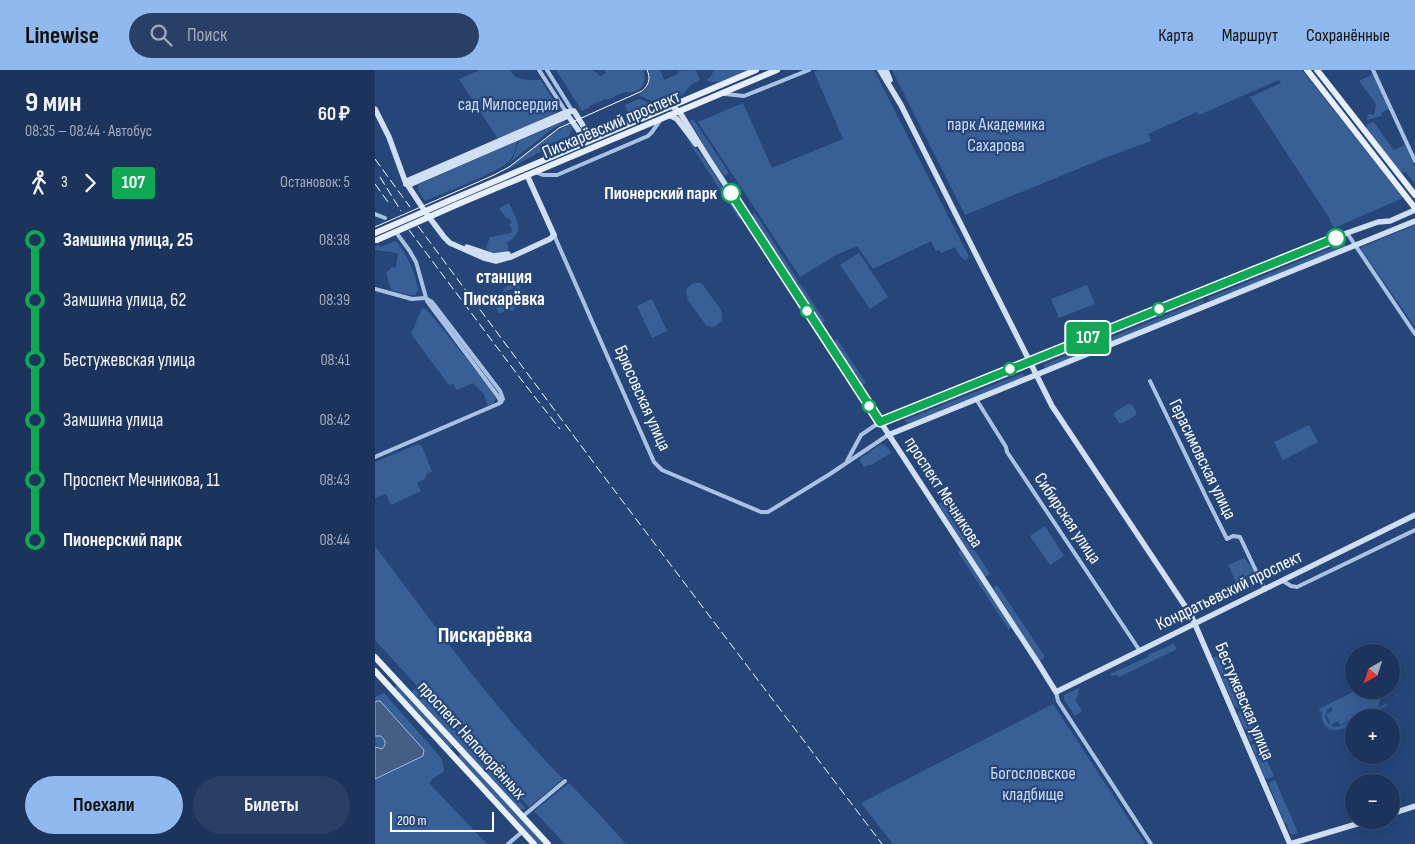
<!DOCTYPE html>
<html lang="ru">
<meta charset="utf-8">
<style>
:root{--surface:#1c345c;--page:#293f65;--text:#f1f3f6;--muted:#a0aabb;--line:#3a4f72;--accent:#90b9f0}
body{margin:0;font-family:"Sofia Sans Condensed",sans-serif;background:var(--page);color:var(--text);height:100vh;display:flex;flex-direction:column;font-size:19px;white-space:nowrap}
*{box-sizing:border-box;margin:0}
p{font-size:16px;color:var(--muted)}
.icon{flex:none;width:28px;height:28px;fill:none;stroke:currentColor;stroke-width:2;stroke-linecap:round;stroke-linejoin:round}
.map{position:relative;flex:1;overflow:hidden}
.side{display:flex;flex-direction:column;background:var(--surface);width:375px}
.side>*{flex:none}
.badge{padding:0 10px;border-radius:4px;font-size:18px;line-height:32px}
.needle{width:32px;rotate:219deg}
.tools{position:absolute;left:970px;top:574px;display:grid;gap:10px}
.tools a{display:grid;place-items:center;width:55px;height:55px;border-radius:50%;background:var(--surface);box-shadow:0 5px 20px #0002,0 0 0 1px var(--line);font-size:25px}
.scale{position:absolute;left:15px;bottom:12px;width:104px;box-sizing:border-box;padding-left:5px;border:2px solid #fff;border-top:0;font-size:14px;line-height:18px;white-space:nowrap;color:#fff;-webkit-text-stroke:4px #26467a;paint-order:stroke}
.map>.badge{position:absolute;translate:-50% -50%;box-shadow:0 0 0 2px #fff}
.legs{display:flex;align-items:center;gap:8px;height:55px;padding:0 25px;font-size:16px}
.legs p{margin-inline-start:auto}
.overview{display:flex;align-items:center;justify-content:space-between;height:85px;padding:0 25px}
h1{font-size:28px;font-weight:700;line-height:38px}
.cta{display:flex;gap:10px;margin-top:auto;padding:10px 25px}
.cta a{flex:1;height:58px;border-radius:30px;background:var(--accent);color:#111;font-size:20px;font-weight:700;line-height:58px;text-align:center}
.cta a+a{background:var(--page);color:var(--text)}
ul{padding:0 25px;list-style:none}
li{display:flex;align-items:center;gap:18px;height:60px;font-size:19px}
li i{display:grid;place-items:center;width:8px;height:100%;margin:0 6px;background:currentColor}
li i::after{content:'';width:12px;height:12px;margin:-6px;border:4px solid;border-radius:50%;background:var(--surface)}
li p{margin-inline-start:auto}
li:first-child i{background:linear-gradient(#0000 50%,currentColor 0)}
li:last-child i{background:linear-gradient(currentColor 50%,#0000 0)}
header{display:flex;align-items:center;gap:30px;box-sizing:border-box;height:70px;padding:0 25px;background:var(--accent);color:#111}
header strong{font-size:24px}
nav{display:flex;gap:28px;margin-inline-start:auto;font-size:18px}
.search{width:350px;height:45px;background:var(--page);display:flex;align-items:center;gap:12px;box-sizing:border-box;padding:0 18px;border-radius:28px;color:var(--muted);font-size:19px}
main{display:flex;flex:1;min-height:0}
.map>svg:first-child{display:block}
.green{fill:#395f97}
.water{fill:#455e83;stroke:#9dbbe4}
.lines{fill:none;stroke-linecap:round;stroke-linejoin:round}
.street{stroke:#a9c1e4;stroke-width:4}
.secondary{stroke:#d1dff4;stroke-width:5.5}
.primary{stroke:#e8effc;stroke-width:6}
.tram{stroke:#fff;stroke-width:1}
.rail{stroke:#fff;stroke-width:1;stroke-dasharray:9 4;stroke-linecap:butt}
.primary-bridge{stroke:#e8effc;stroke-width:6}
.line-1-casing{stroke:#fff;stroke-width:11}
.line-1{stroke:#10a855;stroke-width:8}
.stop-1-dot{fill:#fff;stroke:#10a855;stroke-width:2.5}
.labels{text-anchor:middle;stroke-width:4.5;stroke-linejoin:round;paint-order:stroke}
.park-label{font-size:18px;fill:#cbdbf3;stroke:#26467a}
.street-label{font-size:18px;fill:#fff;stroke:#26467a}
.stop-label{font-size:18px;font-weight:bold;fill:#fff;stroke:#26467a;text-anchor:end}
.neighbourhood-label{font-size:19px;font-weight:bold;fill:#fff;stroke:#26467a}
.district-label{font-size:22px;font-weight:bold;fill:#fff;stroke:#26467a}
</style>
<header>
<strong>Linewise</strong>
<div class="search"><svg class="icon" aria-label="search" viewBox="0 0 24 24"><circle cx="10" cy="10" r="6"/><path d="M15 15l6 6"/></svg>Поиск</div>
<nav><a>Карта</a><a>Маршрут</a><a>Сохранённые</a></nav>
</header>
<main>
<section class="side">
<div class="overview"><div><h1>9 мин</h1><p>08:35 – 08:44 · Автобус</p></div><b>60 ₽</b></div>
<div class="legs"><svg class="icon" aria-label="walk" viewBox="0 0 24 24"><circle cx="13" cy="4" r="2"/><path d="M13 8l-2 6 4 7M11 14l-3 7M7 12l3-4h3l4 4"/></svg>3<svg class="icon" aria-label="forward" viewBox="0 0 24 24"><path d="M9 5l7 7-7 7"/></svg><b class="badge" style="background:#10a855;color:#fff">107</b><p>Остановок: 5</p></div>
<ul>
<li><i style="color:#10a855"></i><b>Замшина улица, 25</b><p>08:38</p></li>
<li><i style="color:#10a855"></i><span>Замшина улица, 62</span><p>08:39</p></li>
<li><i style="color:#10a855"></i><span>Бестужевская улица</span><p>08:41</p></li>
<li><i style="color:#10a855"></i><span>Замшина улица</span><p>08:42</p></li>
<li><i style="color:#10a855"></i><span>Проспект Мечникова, 11</span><p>08:43</p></li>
<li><i style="color:#10a855"></i><b>Пионерский парк</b><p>08:44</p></li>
</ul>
<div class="cta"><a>Поехали</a><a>Билеты</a></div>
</section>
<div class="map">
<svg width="1040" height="774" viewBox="0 0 1040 774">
<rect width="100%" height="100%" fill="#26467a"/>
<g class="green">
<path d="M105,0H135C142,12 153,10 166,10L184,39V41L123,69L84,9Z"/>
<path d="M181,0H217L222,3L225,6L231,3L229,0H268C272,9 269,20 258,22C256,23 253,22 250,22C244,24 237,28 232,30L231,29L214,36L215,37L207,41Z"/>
<path d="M273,0H285L289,10L303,4L304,1L321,0L325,10L317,14L307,25L289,32L287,27L277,31L263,25C273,20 277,11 273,0Z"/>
<path d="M339,0H374C363,5 342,17 332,10L336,6Z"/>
<polygon points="444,0 499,0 594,187 590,190 585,186 580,177 566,183 565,180 561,181 556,171 498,199 482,176 461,185 425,207 323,52 368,33 397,98 468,69 439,2"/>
<polygon points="517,0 927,0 1028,128 959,158 955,151 955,149 875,27 906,13 904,10 824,45 822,42 773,64 776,71 732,87 590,145"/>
<polygon points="998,4 1014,39 1006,43 1007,46 992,50 993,44 999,45 1001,34 984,11"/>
<polygon points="264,29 278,35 278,37 255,47 250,35"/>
<path d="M318,49L354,103L350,106C335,90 326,69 315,51Z"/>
<polygon points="190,51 191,52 177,59 134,93 138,88 144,71"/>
<polygon points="999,52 1009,67 1019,80 1030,75 1040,97 1040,114 1030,101 1028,103 1022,98 991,58 992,54"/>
<polygon points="194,54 197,58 194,66 176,73 178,77 161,84 128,102 172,67"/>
<polygon points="313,68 330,90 367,147 364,149 312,69"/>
<path d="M142,71C141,77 139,85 135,90C126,102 67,123 50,131L43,120V115L49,112Z"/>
<path d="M134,133C141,150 152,162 131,173L134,178C129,184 122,184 115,182L111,178L115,167L136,163L137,159L134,155L137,153L134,148L132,149L124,138Z"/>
<polygon points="380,143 424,212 420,215 375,146"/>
<polygon points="1040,155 1040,257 986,179 987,177"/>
<polygon points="966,169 968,172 832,226 831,224 852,215 852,214"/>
<path d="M21,171C32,185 40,201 43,220L40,225H35L16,220L11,202L14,201L16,197L21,198L23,183L0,180V177L3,175L5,177Z"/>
<polygon points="969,173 971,176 857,223 856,222 834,231 833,228"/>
<polygon points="484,183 513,227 495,239 465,195"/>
<polygon points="138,212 144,216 145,219 148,221 146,227 140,229 141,234 138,241 133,240 131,237 129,238 129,242 124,243 121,238 125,237 127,234 126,232 128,231 128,229 130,228 133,232 145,223 143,219 141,217 129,222 128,221 132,216 136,216"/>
<polygon points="319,213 325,213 328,215 346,240 347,245 347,251 339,257 336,257 331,255 313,230 311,222 312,218"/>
<polygon points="425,213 450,251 445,255 421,216"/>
<polygon points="712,215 720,234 684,248 676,229"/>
<polygon points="826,226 828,228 668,293 666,289"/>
<polygon points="277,229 292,261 277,268 262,236"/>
<polygon points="828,230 829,233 796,246 796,248 670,298 668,295"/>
<polygon points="47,238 52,240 117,320 121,328 119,333 113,336 109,324 98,313 82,320 78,314 74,315 36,264"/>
<polygon points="462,269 491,313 486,316 457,272"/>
<polygon points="645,297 647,301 529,349 528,345"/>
<polygon points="648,303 649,307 532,354 530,350"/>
<polygon points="753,334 757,335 761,341 761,345 748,353 744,353 739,346 740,342"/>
<polygon points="934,355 943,372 908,390 899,372"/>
<polygon points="43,374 47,376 57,402 52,403 50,409 42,413 46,421 16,435 11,424 0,428 0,392"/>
<polygon points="506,374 511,376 516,383 496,395 493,395 489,397 484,389"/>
<polygon points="568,431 615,504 610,507 563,434"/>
<polygon points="670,456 689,486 675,495 655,466"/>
<path d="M0,476C60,556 118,637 188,709L154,737L101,680L100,678L98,679L151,739H144L36,622L41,618L95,677L96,675L0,570Z"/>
<polygon points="585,480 636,557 634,560 583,482"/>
<polygon points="869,488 877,498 885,513 840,535 835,526 861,512 853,495"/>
<polygon points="622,515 670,587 665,591 618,518"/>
<polygon points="798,573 802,579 744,607 742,605 737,606 735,604 773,587 773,585 796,575"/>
<polygon points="846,584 868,636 863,638 860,637 838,588"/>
<polygon points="22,615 77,675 77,678 75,678 19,618"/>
<polygon points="704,618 702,628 700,629 707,641 700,646 689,629 689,625"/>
<path d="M982,620H999L1005,629L1003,638L1012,633L1013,635L989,647H981L982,646L965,655L963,651L956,655L951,644L958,641L956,637L952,640L950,646C955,664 967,655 979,649V653C974,655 969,659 963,660C951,662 945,651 947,641L945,642L944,639Z"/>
<polygon points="9,623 67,689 69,701 59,708 58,708 54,713 112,774 0,774 0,627"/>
<polygon points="678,634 770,774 518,774 486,733"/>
<polygon points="870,639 883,669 875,672 863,645 864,641"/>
<polygon points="884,672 899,706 894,709 890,708 876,675"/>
<polygon points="84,685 87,685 169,774 163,774 83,687"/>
<polygon points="900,710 923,763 917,765 916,763 915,764 912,753 910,754 894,715 895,712"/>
<polygon points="194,713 224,744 251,774 190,774 159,741"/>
</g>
<polygon class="water" points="2,631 5,631 49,680 48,686 0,709 0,677 7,679 10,675 10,671 6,666 0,666 0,632"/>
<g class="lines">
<g class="street">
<polyline points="164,0 191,42"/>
<polyline points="172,0 198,42"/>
<polyline points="998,0 1040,91"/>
<polyline points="350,24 369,26 434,0"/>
<polyline points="160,102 168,105 182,105 273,66 277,62 286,49"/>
<polyline points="0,144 10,148"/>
<polyline points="972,163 1040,264"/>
<polyline points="23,165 34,180 41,192 52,231 122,325 126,332"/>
<polyline points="179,165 279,392 287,400 386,442 393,442 455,404 513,365"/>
<polyline points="0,219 37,229 50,228"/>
<polyline points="52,229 57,232 125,321 128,329 126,332"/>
<polyline points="775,311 832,429 852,469 858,466 865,467 890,520"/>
<polyline points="601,329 631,377 632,382 765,581"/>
<polyline points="0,387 123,334 126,332"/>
<polyline points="472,391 486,365 505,352"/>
<polyline points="908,511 916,516 922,517 1040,460"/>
<polyline points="681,622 683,631 776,774"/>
<polyline points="147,747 190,711"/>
<polyline points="133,774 147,762"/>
</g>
<g class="secondary">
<polyline points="505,0 526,35 677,336 816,545 915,774 995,750"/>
<polyline points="511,0 515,10"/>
<polyline points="296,36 304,41 333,88 663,593 681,622 1040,445"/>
<polyline points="0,39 14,67 30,111 51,143 69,167 75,173 109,188 121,191 136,187 175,169 179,165"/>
<polyline points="192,44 206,64 205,69 199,77"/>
<polyline points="294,45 302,49 321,74"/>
<polyline points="152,105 179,165"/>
<polyline points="31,114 34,110 191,42 199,41 213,64 218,67 223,66"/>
<polyline points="31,114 36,114 193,46"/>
<polyline points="92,177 119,186 133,184"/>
<polyline points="505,352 972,163 1003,152 1015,151 1040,140"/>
<polyline points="513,365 1040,151"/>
<polyline points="1016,744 1040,736"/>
</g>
<g class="primary">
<polyline points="932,0 1040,138"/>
<polyline points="942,0 1040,125"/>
<polyline points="78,129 381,0"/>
<polyline points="81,135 402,0"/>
<polyline points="0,587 173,774"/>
<polyline points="0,601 159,774"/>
</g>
<path class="tram" d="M0,157L119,105L134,97L184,58L267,21C274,15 276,8 272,0"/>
<g class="rail">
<polyline points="0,89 35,137"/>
<polyline points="5,107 26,141"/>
<polyline points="0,114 13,132"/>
<polyline points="43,156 230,408 507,774"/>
<polyline points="34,160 148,312 185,359"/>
</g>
<g class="primary-bridge">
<polyline points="0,163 78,129"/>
<polyline points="2,170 81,135"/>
</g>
</g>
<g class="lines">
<g class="line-1-casing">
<polyline id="line-1" points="356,123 505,352 961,168"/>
</g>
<use href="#line-1" class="line-1"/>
</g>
<g class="stop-1-dot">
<circle cx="356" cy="123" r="9"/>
<circle cx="961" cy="168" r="9"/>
<circle cx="784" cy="239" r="6"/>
<circle cx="432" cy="241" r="6"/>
<circle cx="635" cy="299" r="6"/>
<circle cx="494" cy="336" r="6"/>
</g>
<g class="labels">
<g class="park-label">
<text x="133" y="40">сад Милосердия</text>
<text x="621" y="60">парк Академика<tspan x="621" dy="21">Сахарова</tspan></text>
<text x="658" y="709">Богословское<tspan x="658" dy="21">кладбище</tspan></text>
</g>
<g class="street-label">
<text transform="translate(236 54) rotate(-23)" y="6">Пискарёвский проспект</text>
<text transform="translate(268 328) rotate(66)" y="6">Брюсовская улица</text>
<text transform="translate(828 389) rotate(64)" y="6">Герасимовская улица</text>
<text transform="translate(569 422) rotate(57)" y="6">проспект Мечникова</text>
<text transform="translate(693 448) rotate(56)" y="6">Сибирская улица</text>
<text transform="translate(854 520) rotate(-26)" y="6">Кондратьевский проспект</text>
<text transform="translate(870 631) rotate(67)" y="6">Бестужевская улица</text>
<text transform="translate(97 670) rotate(48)" y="6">проспект Непокорённых</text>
</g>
<g class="stop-label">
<text x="342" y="129">Пионерский парк</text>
</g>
<g class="neighbourhood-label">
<text x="129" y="213">станция<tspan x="129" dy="22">Пискарёвка</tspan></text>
</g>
<g class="district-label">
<text x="110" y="572">Пискарёвка</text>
</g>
</g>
</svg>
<div class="tools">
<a><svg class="needle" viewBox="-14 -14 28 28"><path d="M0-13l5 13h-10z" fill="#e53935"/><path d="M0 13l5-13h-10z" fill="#a0aabb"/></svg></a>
<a>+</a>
<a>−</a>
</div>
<div class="scale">200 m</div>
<b class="badge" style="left:713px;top:268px;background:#10a855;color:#fff">107</b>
</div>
</main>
